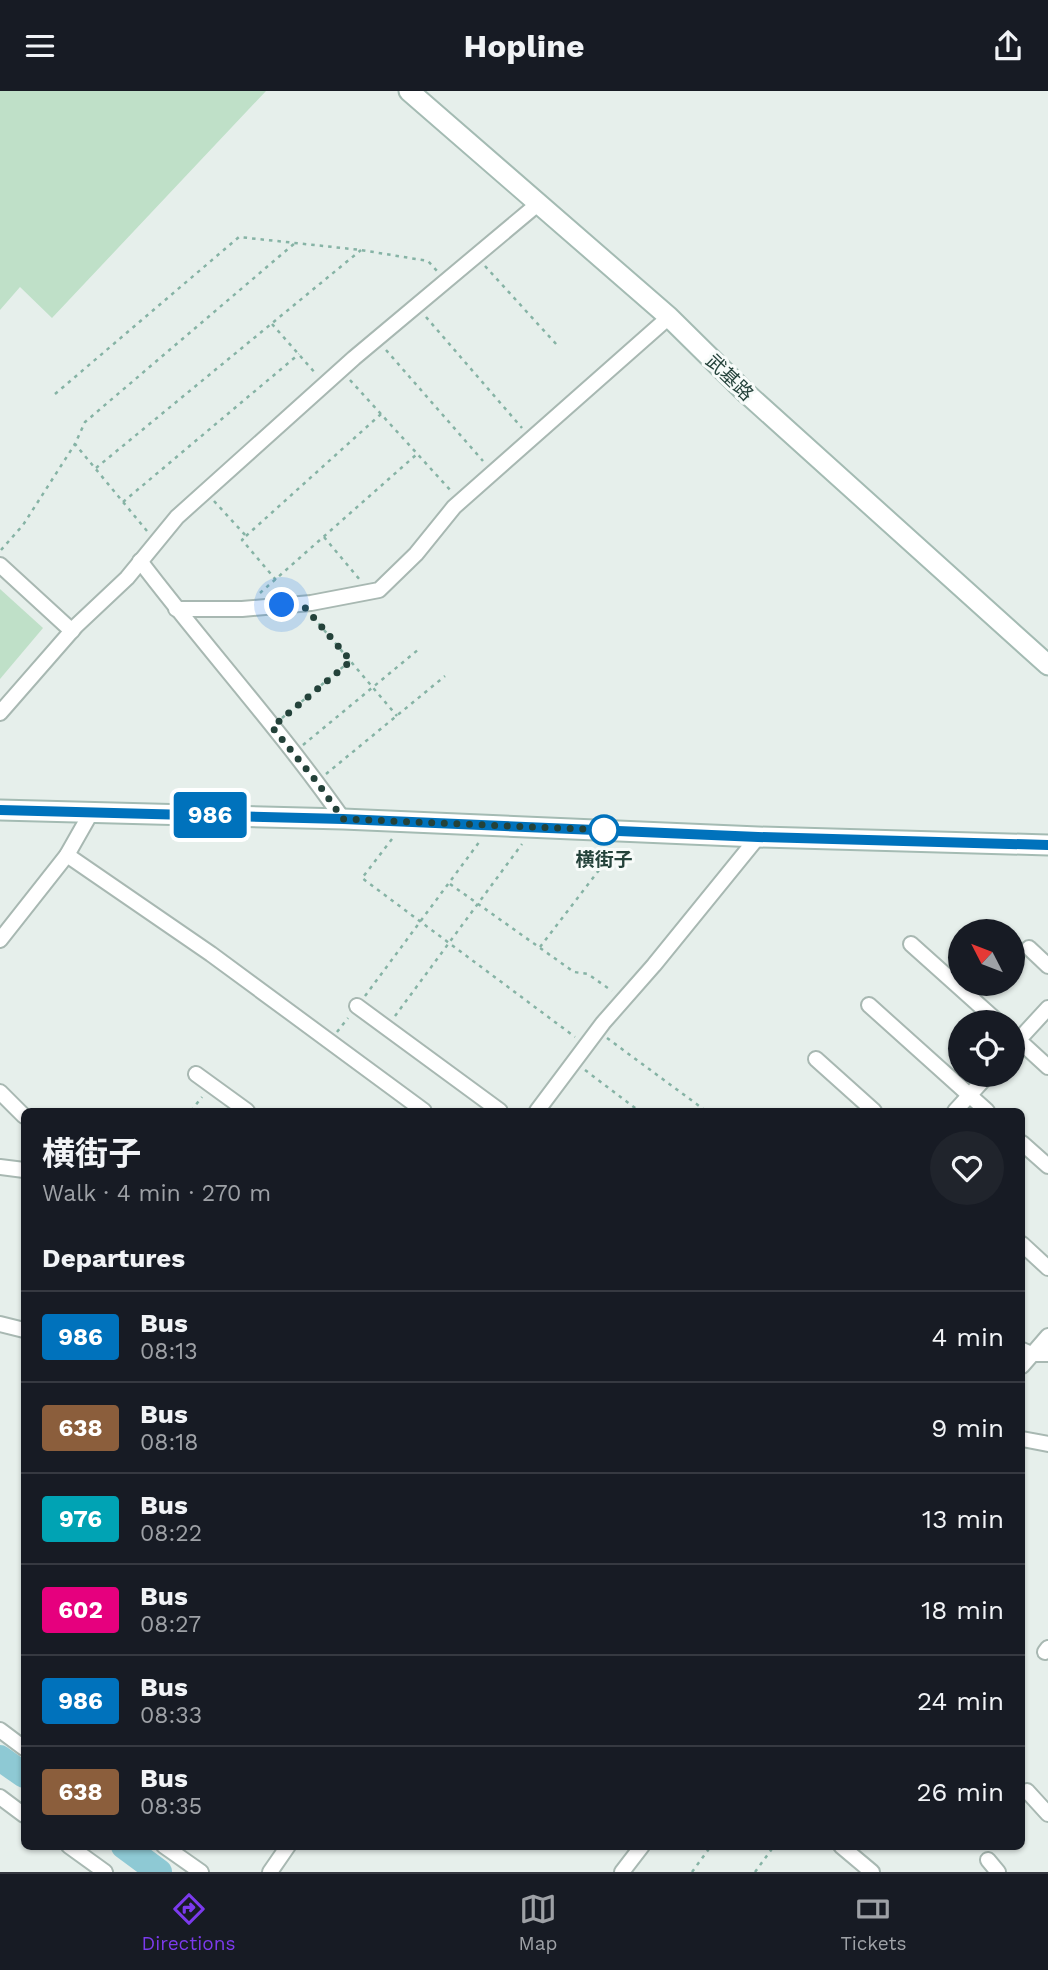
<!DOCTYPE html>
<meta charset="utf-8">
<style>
:root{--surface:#171b24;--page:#20242c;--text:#f1f3f6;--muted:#9ea1a6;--line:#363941;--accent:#7c3aed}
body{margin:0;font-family:"Work Sans","Noto Sans SC",sans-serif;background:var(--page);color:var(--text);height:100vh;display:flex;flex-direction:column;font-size:26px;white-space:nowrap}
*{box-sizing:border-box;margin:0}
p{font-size:23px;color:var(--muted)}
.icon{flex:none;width:38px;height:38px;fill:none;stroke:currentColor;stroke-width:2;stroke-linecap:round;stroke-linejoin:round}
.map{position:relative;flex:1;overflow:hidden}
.sheet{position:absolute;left:21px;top:1017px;width:1004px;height:742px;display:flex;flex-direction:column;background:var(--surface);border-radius:10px;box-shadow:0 2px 5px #0004}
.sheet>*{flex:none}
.badge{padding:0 14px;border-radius:5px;font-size:24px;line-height:46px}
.needle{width:46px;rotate:312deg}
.buttons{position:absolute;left:948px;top:828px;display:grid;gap:14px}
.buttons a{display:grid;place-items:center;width:77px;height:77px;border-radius:50%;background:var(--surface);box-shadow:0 2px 5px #0004;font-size:35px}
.you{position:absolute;width:35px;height:35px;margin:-18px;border:5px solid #fff;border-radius:50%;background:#1a73e8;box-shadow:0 0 0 10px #1a73e833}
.map>.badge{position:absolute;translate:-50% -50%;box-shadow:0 0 0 4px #fff}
h2{padding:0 21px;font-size:26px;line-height:63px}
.round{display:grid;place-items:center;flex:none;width:74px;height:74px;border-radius:37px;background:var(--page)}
.headline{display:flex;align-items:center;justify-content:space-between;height:119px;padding:0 21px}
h1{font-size:33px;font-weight:700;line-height:52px}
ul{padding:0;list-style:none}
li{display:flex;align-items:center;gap:21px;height:91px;padding:0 21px;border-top:2px solid var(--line)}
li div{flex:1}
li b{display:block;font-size:26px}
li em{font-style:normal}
li .badge{min-width:77px;font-weight:700;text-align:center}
header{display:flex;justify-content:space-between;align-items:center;height:91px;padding:0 21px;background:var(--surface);font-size:32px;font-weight:700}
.menu{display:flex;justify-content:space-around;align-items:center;height:98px;border-top:2px solid var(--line);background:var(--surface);font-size:19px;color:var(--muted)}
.menu a{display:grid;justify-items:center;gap:4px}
.menu .current{color:var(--accent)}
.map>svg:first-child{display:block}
.green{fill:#bfe0c8}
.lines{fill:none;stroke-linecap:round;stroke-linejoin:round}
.river{stroke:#8ec9d4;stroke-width:26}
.street-casing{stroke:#a8b8b2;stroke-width:18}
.secondary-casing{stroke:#a4bbb3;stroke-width:23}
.path{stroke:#86b3a5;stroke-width:2.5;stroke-dasharray:3.5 5;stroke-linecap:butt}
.street{stroke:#fff;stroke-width:14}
.secondary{stroke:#fff;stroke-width:19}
.line-casing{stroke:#fff;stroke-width:16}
.line{stroke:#0072bc;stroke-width:10}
.walk{stroke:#24423a;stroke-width:7;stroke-dasharray:0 12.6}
.stop-dot{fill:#fff;stroke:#0072bc;stroke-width:3.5}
.labels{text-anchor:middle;stroke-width:6;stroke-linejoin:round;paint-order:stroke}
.street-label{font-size:19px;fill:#24423a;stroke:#f7fbf9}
.stop-label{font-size:19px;font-weight:bold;fill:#24423a;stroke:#f7fbf9}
</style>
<header><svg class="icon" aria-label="menu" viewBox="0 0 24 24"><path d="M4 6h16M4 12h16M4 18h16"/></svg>Hopline<svg class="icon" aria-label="share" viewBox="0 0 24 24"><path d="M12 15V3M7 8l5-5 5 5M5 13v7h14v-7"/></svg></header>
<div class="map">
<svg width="1048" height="1781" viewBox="0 0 1048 1781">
<rect width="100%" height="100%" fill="#e6efeb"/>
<g class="green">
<polygon points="0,0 266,0 52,227 20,196 0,219"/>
<polygon points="0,498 43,537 0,588"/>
</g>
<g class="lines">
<g class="river">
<polyline points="0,1667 24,1684"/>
<polyline points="124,1755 159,1781"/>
</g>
<g class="street-casing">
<g id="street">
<path d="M140,470C206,557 280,638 343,728"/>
<polyline points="0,474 72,540"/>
<polyline points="176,518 242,518 311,512 379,499 416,463 454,416 669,226"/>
<polyline points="0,622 76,535 127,487 177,426 354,267 539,112"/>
<polyline points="67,764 211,863 424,1020"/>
<polyline points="0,849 67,764 92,720"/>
<polyline points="911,853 998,931"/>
<polyline points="1029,857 1048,875"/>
<polyline points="869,914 987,1020"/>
<polyline points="357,915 500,1020"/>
<polyline points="1013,944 1048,976"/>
<polyline points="1013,955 1048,917"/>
<polyline points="816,968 874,1020"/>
<polyline points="196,983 247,1020"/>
<polyline points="0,1001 24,1025"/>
<polyline points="537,1020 603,932 654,874 758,746"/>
<polyline points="955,1020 988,984"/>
<polyline points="1022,1052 1048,1075"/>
<polyline points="0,1076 24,1079"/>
<polyline points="1022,1153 1048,1177"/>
<polyline points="0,1233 24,1239"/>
<polyline points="1022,1259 1031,1263 1048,1263"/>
<polyline points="1022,1275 1048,1245"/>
<polyline points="1022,1348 1048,1353"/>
<polyline points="1045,1561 1048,1557"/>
<polyline points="0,1639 24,1657"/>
<polyline points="1027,1700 1048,1723"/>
<polyline points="0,1706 24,1724"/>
<polyline points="69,1755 105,1781"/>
<polyline points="164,1755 201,1781"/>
<polyline points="841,1755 872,1781"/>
<polyline points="988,1769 998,1781"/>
<polyline points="270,1781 288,1755"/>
<polyline points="622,1781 642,1755"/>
</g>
</g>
<g class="secondary-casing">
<g id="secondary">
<polyline points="409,0 669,226 745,301 1048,574"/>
<polyline points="0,719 343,728 758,746 1048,754"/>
</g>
</g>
<g class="path">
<polyline points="485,175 557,254"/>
<polyline points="426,226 522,337"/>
<polyline points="272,233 316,283"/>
<polyline points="386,259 483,370"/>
<polyline points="350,289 452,401"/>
<polyline points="55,303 239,146 361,159 428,170 437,180"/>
<polyline points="96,377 361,159"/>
<polyline points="214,410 246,445 242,449 276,489"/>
<polyline points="123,411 299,263"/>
<polyline points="147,440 75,353 85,331 295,152"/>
<polyline points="246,445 381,323"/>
<polyline points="324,446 360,489"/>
<polyline points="1,459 23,434 75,353"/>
<polyline points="260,502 417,363"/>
<polyline points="313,526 397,625"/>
<polyline points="282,627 350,570"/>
<polyline points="303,654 419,558"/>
<polyline points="326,683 445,585"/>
<polyline points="392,748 362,787 575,946"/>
<polyline points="450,793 574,881 588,883 612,900"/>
<polyline points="540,856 616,757"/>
<polyline points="365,905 480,750"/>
<polyline points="395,925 522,753"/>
<polyline points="337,941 348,927"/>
<polyline points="607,947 706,1020"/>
<polyline points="585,979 639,1020"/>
<polyline points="191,1020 202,1006"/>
<polyline points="692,1781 711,1755"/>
<polyline points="755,1781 774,1755"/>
</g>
<use href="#street" class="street"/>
<use href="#secondary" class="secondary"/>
</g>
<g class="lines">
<g class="line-casing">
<polyline id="line" points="0,719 343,728 758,746 1048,754"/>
</g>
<use href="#line" class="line"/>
<polyline class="walk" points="282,514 302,513 351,570 272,636 317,691 343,728 604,739"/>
</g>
<circle class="stop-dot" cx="604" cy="739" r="14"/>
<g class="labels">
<g class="street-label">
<text transform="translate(730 286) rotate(44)" y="7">武基路</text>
</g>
<g class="stop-label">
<text x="604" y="775">横街子</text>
</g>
</g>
</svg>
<div class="buttons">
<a><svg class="needle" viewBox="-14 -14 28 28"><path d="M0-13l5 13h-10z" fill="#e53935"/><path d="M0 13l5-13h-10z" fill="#9ea1a6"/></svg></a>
<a><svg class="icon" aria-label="locate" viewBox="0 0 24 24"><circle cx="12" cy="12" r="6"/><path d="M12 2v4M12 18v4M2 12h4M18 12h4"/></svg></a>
</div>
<div class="you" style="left:282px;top:514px"></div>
<b class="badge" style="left:210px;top:724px;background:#0072bc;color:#fff">986</b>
<section class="sheet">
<div class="headline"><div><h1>横街子</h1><p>Walk · 4 min · 270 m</p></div><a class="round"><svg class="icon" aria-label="heart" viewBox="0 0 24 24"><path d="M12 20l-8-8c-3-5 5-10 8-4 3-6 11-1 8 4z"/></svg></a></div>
<h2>Departures</h2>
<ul>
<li><span class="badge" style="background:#0072bc;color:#fff">986</span><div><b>Bus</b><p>08:13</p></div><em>4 min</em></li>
<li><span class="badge" style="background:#8b5e3c;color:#fff">638</span><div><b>Bus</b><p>08:18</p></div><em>9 min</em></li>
<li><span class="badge" style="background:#00a3b4;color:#fff">976</span><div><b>Bus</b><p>08:22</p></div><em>13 min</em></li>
<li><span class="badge" style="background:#e6007e;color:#fff">602</span><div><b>Bus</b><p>08:27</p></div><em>18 min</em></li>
<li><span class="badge" style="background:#0072bc;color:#fff">986</span><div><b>Bus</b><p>08:33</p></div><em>24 min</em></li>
<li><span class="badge" style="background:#8b5e3c;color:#fff">638</span><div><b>Bus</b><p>08:35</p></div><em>26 min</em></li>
</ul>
</section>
</div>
<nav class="menu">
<a class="current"><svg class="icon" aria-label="directions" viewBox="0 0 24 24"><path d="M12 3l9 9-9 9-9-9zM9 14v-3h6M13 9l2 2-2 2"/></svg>Directions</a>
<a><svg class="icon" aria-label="map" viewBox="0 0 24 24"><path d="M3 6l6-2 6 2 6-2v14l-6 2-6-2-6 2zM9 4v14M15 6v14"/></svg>Map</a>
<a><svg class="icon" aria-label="tickets" viewBox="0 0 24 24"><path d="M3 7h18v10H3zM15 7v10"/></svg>Tickets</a>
</nav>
